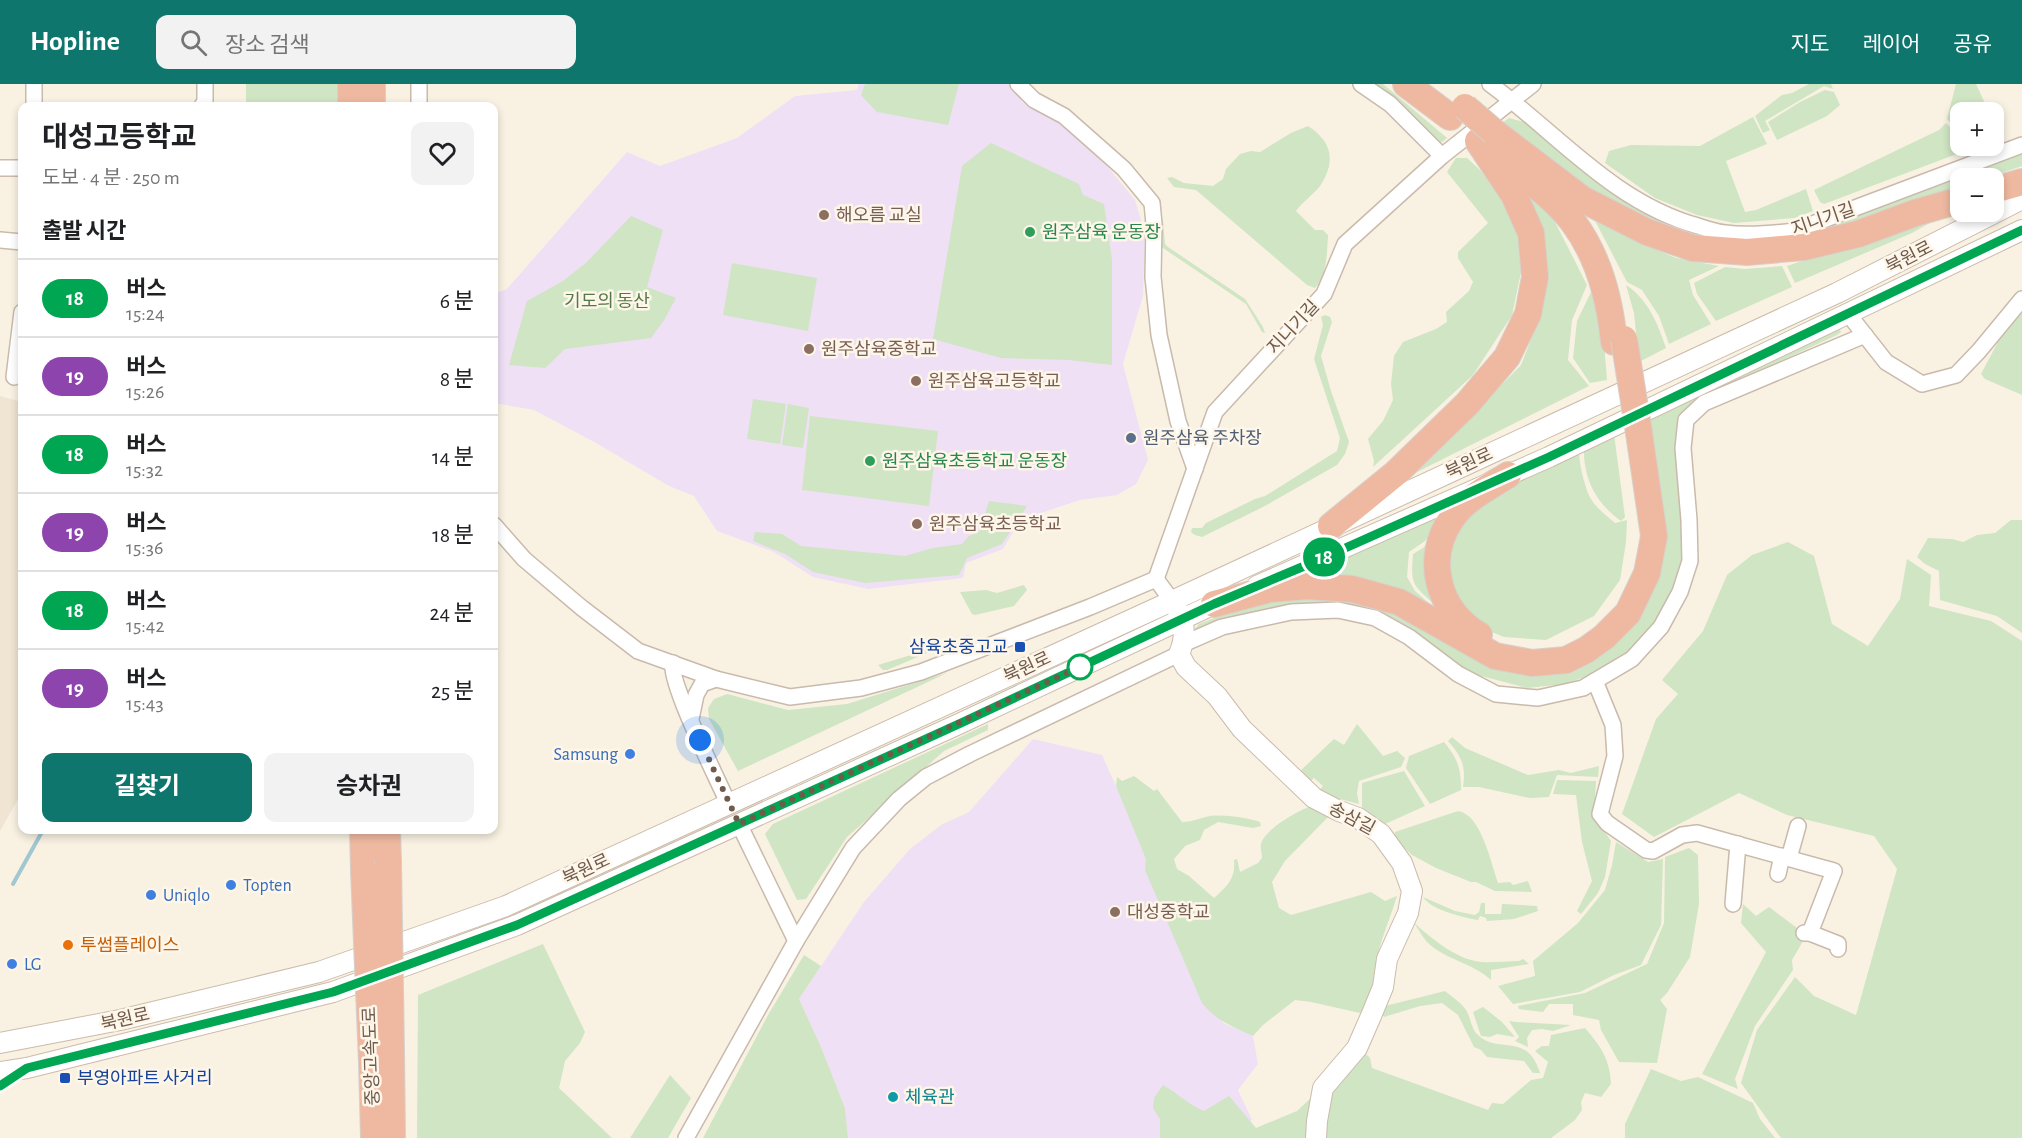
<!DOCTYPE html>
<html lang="ko">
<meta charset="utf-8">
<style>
:root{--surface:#fff;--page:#f2f2f2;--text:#202124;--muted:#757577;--line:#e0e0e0;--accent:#0f766e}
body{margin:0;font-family:"Alegreya Sans","Noto Sans KR",sans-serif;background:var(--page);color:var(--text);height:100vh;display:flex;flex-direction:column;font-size:22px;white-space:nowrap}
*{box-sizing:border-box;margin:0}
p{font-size:20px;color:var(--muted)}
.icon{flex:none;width:33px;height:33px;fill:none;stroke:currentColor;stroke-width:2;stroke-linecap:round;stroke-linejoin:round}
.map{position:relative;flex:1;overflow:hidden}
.drawer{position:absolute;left:18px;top:18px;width:480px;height:732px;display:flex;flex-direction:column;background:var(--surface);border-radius:12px;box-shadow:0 3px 9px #0003}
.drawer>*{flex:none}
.badge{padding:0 12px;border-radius:20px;font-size:21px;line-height:39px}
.tools{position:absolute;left:1950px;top:18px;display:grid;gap:12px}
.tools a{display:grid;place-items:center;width:54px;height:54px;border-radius:12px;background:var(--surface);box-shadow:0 3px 9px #0003;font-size:30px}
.you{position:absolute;width:30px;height:30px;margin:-15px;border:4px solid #fff;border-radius:50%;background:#1a73e8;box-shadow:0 0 0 9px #1a73e833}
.map>.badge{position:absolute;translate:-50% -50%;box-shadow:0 0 0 3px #fff}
h2{padding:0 24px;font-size:22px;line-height:54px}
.round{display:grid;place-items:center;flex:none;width:63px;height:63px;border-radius:12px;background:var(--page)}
.head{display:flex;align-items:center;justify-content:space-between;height:102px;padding:0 24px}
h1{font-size:28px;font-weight:700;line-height:45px}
.primary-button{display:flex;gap:12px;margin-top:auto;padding:12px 24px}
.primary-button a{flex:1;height:69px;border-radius:12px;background:var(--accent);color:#fff;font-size:24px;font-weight:700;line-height:69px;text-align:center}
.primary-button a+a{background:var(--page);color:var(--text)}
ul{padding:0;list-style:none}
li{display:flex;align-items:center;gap:18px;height:78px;padding:0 24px;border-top:2px solid var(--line)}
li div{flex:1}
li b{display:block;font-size:22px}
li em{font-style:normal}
li .badge{min-width:66px;font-weight:700;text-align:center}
header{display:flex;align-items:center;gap:36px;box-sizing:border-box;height:84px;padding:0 30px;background:var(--accent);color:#fff}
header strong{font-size:28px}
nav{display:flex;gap:33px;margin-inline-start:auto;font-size:21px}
.search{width:420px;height:54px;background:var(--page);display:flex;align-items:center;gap:15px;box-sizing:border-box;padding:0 21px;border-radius:12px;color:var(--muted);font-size:22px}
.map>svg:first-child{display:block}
.residential{fill:#f0e4d2}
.education{fill:#efe0f5}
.green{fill:#cfe5c3}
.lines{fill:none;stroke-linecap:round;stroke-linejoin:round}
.stream{stroke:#a1c7d1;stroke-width:4}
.street-casing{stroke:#c9baab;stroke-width:18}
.secondary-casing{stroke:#cba;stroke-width:22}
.highway-casing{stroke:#d7d1cd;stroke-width:28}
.street{stroke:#fff;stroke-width:15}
.secondary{stroke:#fff;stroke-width:20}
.highway{stroke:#eeb9a0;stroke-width:26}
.highway-bridge-casing{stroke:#d7d1cd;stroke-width:28;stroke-linecap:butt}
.highway-bridge{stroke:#eeb9a0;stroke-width:26}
.line-casing{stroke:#fff;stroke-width:14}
.line{stroke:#00a651;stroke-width:9}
.walk{stroke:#6f5a4c;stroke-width:6;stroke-dasharray:0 10.8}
.education-dot{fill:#8d6e63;stroke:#fdf6e9;stroke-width:2}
.leisure-dot{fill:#2e9e5b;stroke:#fdf6e9;stroke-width:2}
.service-dot{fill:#5c6f8a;stroke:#fdf6e9;stroke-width:2}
.transit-dot{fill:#1a4fb4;stroke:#fdf6e9;stroke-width:2}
.stop-dot{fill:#fff;stroke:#00a651;stroke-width:3}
.shop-dot{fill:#3f7fe0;stroke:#fdf6e9;stroke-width:2}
.food-dot{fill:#e8710a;stroke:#fdf6e9;stroke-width:2}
.culture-dot{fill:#0f9aa8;stroke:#fdf6e9;stroke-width:2}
.labels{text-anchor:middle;stroke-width:5;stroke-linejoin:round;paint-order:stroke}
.education-label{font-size:18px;fill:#785e54;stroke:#fdf6e9;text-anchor:start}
.street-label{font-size:18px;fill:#6f5a4c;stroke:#fdf6e9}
.leisure-label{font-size:18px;fill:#27864d;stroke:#fdf6e9;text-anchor:start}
.park-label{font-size:18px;fill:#547948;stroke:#fdf6e9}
.service-label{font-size:18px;fill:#4e5e75;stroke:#fdf6e9;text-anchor:start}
.transit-label{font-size:18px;fill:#164399;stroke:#fdf6e9;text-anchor:end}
.shop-label{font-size:18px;fill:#366cbe;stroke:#fdf6e9;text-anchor:start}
.food-label{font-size:18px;fill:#c56008;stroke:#fdf6e9;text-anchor:start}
.culture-label{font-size:18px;fill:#0d838f;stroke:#fdf6e9;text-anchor:start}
</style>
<header>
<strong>Hopline</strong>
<div class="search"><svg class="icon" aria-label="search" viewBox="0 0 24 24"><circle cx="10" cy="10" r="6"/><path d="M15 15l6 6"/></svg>장소 검색</div>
<nav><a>지도</a><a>레이어</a><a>공유</a></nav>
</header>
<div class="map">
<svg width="2022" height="1054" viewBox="0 0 2022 1054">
<rect width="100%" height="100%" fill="#f9f2e3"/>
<polygon class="residential" points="0,312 22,318 22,708 0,747"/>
<g class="education">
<polygon points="859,0 1010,0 1016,6 1022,18 1079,48 1135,116 1145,149 1143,212 1123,280 1148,376 1136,400 1117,411 1080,416 1020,436 1003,465 966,479 963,494 868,505 813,493 774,468 717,447 694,412 669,402 596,359 534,326 494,319 494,210 507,205 627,68 660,82 737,54 795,12 857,6"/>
<polygon points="1033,655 1102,671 1223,939 1253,952 1258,980 1238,1006 1252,1036 1222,1054 848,1054 845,1024 821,963 799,915 864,818 910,765 941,741 969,728"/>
</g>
<g class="green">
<rect x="246" y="0" width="92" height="22"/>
<polygon points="865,0 959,0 948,41 877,28 861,11"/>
<polygon points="1370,0 1383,0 1447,54 1442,58 1437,58"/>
<polygon points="1809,0 1831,0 1833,5 1824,2 1765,37 1770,46 1763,49 1755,32 1782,11 1792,9"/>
<polygon points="1956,0 1976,0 1989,28 1960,28 1960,48 1947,35"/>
<polygon points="1825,6 1834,8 1840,21 1827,32 1777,56 1768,38 1800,18"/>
<polygon points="1753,33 1767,60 1726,77 1745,128 1756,126 1806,105 1813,127 1794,134 1734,139 1697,131 1655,114 1605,79 1609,67 1631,61 1700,62"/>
<polygon points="1509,34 1528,39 1628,118 1758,154 2022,67 2022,82 1987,94 1960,94 1960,104 1802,157 1704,159 1608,119 1502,39"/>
<polygon points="1946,39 1960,53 1960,62 1978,62 1824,120 1820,118 1814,106 1939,46"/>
<path d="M1308,42C1331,57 1336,75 1322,99C1316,109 1303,117 1296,127L1315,146H1323L1328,151C1327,168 1327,192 1315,204L1307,201L1196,106L1174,103L1167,94L1172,93L1184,99L1213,102L1223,95L1226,85L1240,70L1251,67L1260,68L1291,49Z"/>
<polygon points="991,59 1079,100 1083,111 1104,120 1112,176 1112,281 1069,276 1001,274 933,255 962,82"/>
<polygon points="1456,74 1467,74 1481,87 1503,115 1517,148 1521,188 1512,231 1473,291 1373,383 1374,377 1368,355 1383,337 1393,316 1391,300 1394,272 1403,258 1436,245 1447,238 1446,228 1469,207 1473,198 1458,174 1458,168 1488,139 1447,88"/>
<polygon points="1520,103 1553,134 1587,201 1572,236 1568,276 1589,302 1415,389 1521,281 1537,240 1547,171"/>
<polygon points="1592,131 1632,155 1676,174 1719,182 1689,196 1693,211 1711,240 1669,260 1659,232 1642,206 1627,198"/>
<polygon points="631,132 663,146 647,203 676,214 664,236 651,254 565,265 545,284 509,281 527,217 563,197 587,178"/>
<polygon points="1935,136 1912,149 1795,199 1787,182 1914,140"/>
<polygon points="1163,137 1165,160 1168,163 1245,215 1263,243 1265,249 1262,248 1246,220 1160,162 1159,139"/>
<polygon points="732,179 817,194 808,247 723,231"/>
<polygon points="1782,182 1792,203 1716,237 1697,210 1694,199 1725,183 1745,185"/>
<path d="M1626,201C1648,215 1658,240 1666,264L1639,278L1634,229Z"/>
<polygon points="1593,204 1601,222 1607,296 1590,299 1573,274 1577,237"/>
<polygon points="2022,219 2022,311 1985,295 1981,290 2015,226"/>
<polygon points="1325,231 1330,233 1332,238 1321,272 1331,307 1349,358 1345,370 1337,381 1263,423 1202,453 1195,451 1191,448 1192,444 1202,444 1206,439 1255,415 1265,412 1337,367 1340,354 1314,275 1323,241 1321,233"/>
<polygon points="1839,244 1841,248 1837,251 1699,315 1679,335 1685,475 1675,502 1659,536 1628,571 1598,588 1565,600 1527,604 1470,589 1421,552 1389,533 1331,520 1282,521 1194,546 1199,540 1242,523 1310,512 1381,524 1465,568 1562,584 1652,502 1646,335"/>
<polygon points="753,315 786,320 780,360 747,355"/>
<polygon points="788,320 809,324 803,364 782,361"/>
<polygon points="810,332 938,347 929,422 802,406"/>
<path d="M1614,350L1625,433L1621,437C1596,419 1583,395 1584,364Z"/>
<path d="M1579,367C1579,379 1585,405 1591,415C1597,425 1607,432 1615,439L1627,436L1626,458L1620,496L1594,532L1546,556L1504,553L1479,543L1457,520L1444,485L1448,453L1501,402Z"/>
<polygon points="989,417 1027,422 1002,460 967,474 959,491 865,499 813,488 785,470 753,457 755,448 782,450 801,462 905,472 933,464 962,460 969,452 980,447"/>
<polygon points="1446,428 1425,457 1409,468 1407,493 1415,507 1439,528 1385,501 1336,489 1299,493"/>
<polygon points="2011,436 2022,436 2022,549 1997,532 1940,516 1939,487 1925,480 1917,473 1928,454 1952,455 1963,458 1977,451 1995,449"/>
<path d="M1434,451C1420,483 1426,492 1437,523C1414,501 1410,503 1413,470L1423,464Z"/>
<polygon points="1788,458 1814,472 1832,540 1868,562 1900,515 1907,475 1931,491 1929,522 1991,537 2022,557 2022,1054 1781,1054 1741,999 1757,946 1795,893 1814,912 1856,931 1897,785 1874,752 1787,731 1739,709 1654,753 1622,730 1656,635 1678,610 1662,596 1703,547 1727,491 1752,471"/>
<polygon points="1024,501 1027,506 1014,522 975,531 972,530 960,508 986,506 997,509"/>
<polygon points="972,550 887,586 883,586 878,581 911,571 913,565 919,566"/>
<polygon points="947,589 738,687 709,635 708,624 714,615 727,610 788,626 847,620"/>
<polygon points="988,640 988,646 944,667 847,753 806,815 797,816 765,750 773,740"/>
<polygon points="1357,640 1383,672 1397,667 1405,674 1401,683 1359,697 1357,709 1359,720 1317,709 1323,702 1314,694 1307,700 1297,690 1334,655 1344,661"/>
<path d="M1452,653L1465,664L1528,691L1559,686L1571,689L1599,682L1598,693L1557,691L1549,713L1530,714L1479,703H1463C1466,682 1462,673 1448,657Z"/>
<path d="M1444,658C1458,675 1461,685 1461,706L1430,720L1406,684L1409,672Z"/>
<polygon points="1404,687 1425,722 1383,741 1362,724 1362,699"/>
<path d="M1134,692L1154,707L1157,705L1182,738C1191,738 1197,735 1206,733C1219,729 1248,734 1260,738L1261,742L1253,744L1218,738L1204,746L1200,756L1185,762L1174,775L1177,785L1189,792L1214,814C1227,803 1236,794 1234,776L1237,775L1240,788L1258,779L1262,774C1262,770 1260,764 1261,760C1264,746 1297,727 1309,723L1328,733L1285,777L1272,798L1279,824L1291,831L1371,808L1385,817L1397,812C1392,829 1385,845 1380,862C1374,884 1376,910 1360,929L1311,918L1295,916L1263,941L1253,952C1233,943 1215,936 1202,919L1145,786L1146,775L1116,702L1117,693L1122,697Z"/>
<polygon points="1557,696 1596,697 1594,732 1611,757 1605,793 1598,809 1581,830 1577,827 1592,797 1582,758 1576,711 1553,710"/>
<path d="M1458,727C1481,730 1491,779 1498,799L1510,798L1513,801L1528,797L1532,808L1495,807L1476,798H1471L1436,784L1412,771L1394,754L1395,748Z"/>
<polygon points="1616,758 1648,778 1663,775 1661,841 1641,881 1614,891 1580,908 1513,920 1498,902 1535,892 1533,877 1578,839 1605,806 1612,781"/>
<polygon points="1689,764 1698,771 1699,820 1690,873 1667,909 1660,916 1667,925 1657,979 1619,978 1601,946 1599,936 1573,931 1573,920 1549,920 1543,928 1519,925 1518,922 1585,909 1647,880 1664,839 1665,773"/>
<path d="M1423,813L1455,827L1475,831L1479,828L1481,819H1485V830H1501L1502,820H1504L1537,822L1538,827L1514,835L1487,837L1486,834L1480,832L1478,836C1462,833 1431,826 1423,813Z"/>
<polygon points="1743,820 1756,832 1769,823 1797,844 1797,852 1803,857 1792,876 1793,886 1755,942 1735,995 1738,1005 1702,990 1766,868 1741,839"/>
<path d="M1414,839C1433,855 1455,875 1481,878C1493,879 1507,877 1519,877L1523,875L1529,880L1491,886V896C1473,879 1446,876 1428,859C1423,854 1419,846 1414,839Z"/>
<polygon points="543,860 585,948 580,959 565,977 559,1004 612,1054 417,1054 418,911"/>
<polygon points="804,871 821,882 799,915 821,963 845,1024 848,1054 703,1054 768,931"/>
<path d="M1445,907C1452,913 1462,919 1466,926C1471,934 1471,945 1478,951C1499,971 1527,947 1540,989H1533L1524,977L1487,973L1481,966L1474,963L1458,931L1442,919L1420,922L1384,933L1380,928L1385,922Z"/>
<polygon points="1483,923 1502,938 1515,953 1497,950 1490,953 1481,952 1473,928"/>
<polygon points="1509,937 1516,938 1571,941 1553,947 1542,945 1532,946 1527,954 1528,963 1515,957 1519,953"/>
<path d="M1585,944C1601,963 1610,975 1611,1000L1601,1013L1585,1009L1581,1018L1582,1026L1575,1036L1551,1054H1325L1330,1007L1363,967L1370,974L1372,984L1488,1026L1492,1019L1503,1020L1531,996L1543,994L1548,978L1535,967L1542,962H1549L1551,951Z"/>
<polygon points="1651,985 1681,997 1698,993 1753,1019 1760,1035 1775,1054 1625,1054 1625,1040"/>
<polygon points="670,991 691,1014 668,1054 630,1054"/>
<path d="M1163,1001C1177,1009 1189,1021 1204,1027L1229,1012L1256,1044L1297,1027L1314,1011L1307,1054H1160V1035L1153,1024L1154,1014Z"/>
</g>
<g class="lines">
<polyline class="stream" points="13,800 43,746"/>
<g class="street-casing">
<g id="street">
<polyline points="1018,0 1034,16 1064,32 1124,85 1152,119 1154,140 1153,193 1159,251 1178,337 1195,385"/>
<polyline points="1361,0 1390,20 1442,72"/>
<path d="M1490,0C1558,50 1614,119 1698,142C1707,145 1716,148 1725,149C1748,152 1770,150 1794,147L2022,61"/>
<polyline points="34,22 34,0"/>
<polyline points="202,22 205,17 205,0"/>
<polyline points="419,22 419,0"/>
<polyline points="0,84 22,84"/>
<polyline points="0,156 22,158"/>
<polyline points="1849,231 1886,278 1922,300 1956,291 1979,267 2022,215"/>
<polyline points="14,293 22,228"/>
<polyline points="494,441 524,475 582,524 638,567 716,595 790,613 861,604 921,588 1090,523 1156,495"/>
<polyline points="1172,517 1156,495 1215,328 1324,210 1345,160 1442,72 1533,0"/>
<polyline points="1183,560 1222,543 1291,528 1338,526 1375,534 1409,553 1458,590 1496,610 1538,614 1583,604 1632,575 1661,543 1680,508 1690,477 1689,436 1683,364 1686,336 1704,319 1865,251"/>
<path d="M673,579C668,597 718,696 728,719"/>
<polyline points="1595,597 1613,641 1615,672 1600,730 1607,739 1646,766 1653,767 1682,751 1697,749 1834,787 1810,849"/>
<polyline points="691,635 696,611 702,600 716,595"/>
<polyline points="739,740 796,857"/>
<polyline points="1789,774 1798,742"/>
<polyline points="1778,790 1782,772"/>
<polyline points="1733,820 1738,760"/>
<polyline points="1804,849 1810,849 1838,860 1838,865"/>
<polyline points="686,1054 796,857 853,764 899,715 926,693 970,670 1179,570"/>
</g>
</g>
<g class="secondary-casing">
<g id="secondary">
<polyline points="1257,502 1549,373 2022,146"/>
<path d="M1178,527C1186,540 1185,556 1179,570L1186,583L1217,612L1242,645L1314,714L1339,727L1358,734L1381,750L1402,779L1412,807L1408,829L1387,875L1383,903L1371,932L1357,964L1323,1004L1317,1037L1316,1054"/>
<polyline points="0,959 120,936 319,888 506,822 1172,517 1837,209 2022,115"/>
<polyline points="0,988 27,984 333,908 517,841 961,639 1227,514"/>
</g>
</g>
<g class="highway-casing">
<g id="highway">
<polyline points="351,0 351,22"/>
<polyline points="372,0 372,22"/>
<polyline points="1406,0 1450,33"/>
<polyline points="1494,48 1582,115 1647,148 1693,164 1747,168 1804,163 1858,150 1915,129 1960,116"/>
<path d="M1497,72C1523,92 1553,112 1573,138C1599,173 1610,216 1614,258"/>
<polyline points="1994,106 2022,98"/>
<polyline points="1331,442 1396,389 1467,320 1507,273 1528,230 1535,193 1531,149 1514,111 1478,57"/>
<polyline points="1214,520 1270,505 1307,502 1352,505 1399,518 1495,572 1532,579 1566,576 1586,566 1604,553 1628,529 1647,489 1654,452 1639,349"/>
<path d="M1479,551C1437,526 1424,474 1452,434C1465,415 1489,403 1508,391"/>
<polyline points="363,746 364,787"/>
<polyline points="387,746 388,777"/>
<polyline points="391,967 392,1054"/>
<polyline points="372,979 374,1054"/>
</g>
</g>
<use href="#street" class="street"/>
<use href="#secondary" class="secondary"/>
<use href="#highway" class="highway"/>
<g class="highway-bridge-casing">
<g id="highway-bridge">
<polyline points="1465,23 1494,48"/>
<polyline points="1624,255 1639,349"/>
<polyline points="388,777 391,967"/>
<polyline points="364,787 372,979"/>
</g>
</g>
<use href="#highway-bridge" class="highway-bridge"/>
</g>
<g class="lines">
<g class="line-casing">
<polyline id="line" points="0,1002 27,984 333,908 517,841 961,639 1214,520 1314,478 1549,373 2022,146"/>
</g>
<use href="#line" class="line"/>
<polyline class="walk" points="700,656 739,740 1082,582 1080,583"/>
</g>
<g class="education-dot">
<circle cx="824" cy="131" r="6"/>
<circle cx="809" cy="265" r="6"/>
<circle cx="916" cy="297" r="6"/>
<circle cx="917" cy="440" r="6"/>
<circle cx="1115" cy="828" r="6"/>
</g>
<g class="leisure-dot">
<circle cx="1030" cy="148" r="6"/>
<circle cx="870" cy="377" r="6"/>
</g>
<circle class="service-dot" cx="1131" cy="354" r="6"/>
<g class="transit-dot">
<rect x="1014" y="557" width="12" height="12" rx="3"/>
<rect x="59" y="988" width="12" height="12" rx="3"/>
</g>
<circle class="stop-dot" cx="1080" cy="583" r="12"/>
<g class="shop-dot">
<circle cx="630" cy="670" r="6"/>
<circle cx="231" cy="801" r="6"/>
<circle cx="151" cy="811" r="6"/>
<circle cx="12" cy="880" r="6"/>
</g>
<circle class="food-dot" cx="68" cy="861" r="6"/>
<circle class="culture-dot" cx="893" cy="1013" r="6"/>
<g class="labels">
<g class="education-label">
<text x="836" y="137">해오름 교실</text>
<text x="821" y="271">원주삼육중학교</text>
<text x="928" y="303">원주삼육고등학교</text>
<text x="929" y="446">원주삼육초등학교</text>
<text x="1127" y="834">대성중학교</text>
</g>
<g class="street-label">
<text transform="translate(1823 135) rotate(-19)" y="6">지니기길</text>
<text transform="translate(1909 173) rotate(-27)" y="6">북원로</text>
<text transform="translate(1293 243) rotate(-47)" y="6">지니기길</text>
<text transform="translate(1469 379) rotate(-25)" y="6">북원로</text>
<text transform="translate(1027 583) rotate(-25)" y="6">북원로</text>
<text transform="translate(1352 734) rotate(28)" y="6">송삼길</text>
<text transform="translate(586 785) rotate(-25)" y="6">북원로</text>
<text transform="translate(125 935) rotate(-13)" y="6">북원로</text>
<text transform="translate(371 972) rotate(-92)" y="6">중앙고속도로</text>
</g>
<g class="leisure-label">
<text x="1042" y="154">원주삼육 운동장</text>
<text x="882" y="383">원주삼육초등학교 운동장</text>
</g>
<g class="park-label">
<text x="607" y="223">기도의 동산</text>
</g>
<g class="service-label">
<text x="1143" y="360">원주삼육 주차장</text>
</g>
<g class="transit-label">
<text x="1008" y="569">삼육초중고교</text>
<text x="77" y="1000" text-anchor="start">부영아파트 사거리</text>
</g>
<g class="shop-label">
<text x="618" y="676" text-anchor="end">Samsung</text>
<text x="243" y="807">Topten</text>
<text x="163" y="817">Uniqlo</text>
<text x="24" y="886">LG</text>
</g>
<g class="food-label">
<text x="80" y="867">투썸플레이스</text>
</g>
<g class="culture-label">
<text x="905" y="1019">체육관</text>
</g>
</g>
</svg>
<div class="tools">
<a>+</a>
<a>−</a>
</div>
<div class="you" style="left:700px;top:656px"></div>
<b class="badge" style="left:1324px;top:473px;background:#00a651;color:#fff">18</b>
<section class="drawer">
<div class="head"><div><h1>대성고등학교</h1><p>도보 · 4 분 · 250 m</p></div><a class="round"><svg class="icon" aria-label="heart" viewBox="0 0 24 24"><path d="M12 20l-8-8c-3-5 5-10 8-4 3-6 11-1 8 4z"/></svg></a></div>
<h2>출발 시간</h2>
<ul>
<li><span class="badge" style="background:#00a651;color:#fff">18</span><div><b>버스</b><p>15:24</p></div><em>6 분</em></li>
<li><span class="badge" style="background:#8e44ad;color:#fff">19</span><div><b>버스</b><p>15:26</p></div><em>8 분</em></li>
<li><span class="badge" style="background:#00a651;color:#fff">18</span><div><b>버스</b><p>15:32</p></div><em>14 분</em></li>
<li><span class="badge" style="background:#8e44ad;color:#fff">19</span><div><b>버스</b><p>15:36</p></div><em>18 분</em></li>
<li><span class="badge" style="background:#00a651;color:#fff">18</span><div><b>버스</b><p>15:42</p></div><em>24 분</em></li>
<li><span class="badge" style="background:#8e44ad;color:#fff">19</span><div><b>버스</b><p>15:43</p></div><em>25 분</em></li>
</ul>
<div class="primary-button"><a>길찾기</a><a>승차권</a></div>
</section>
</div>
